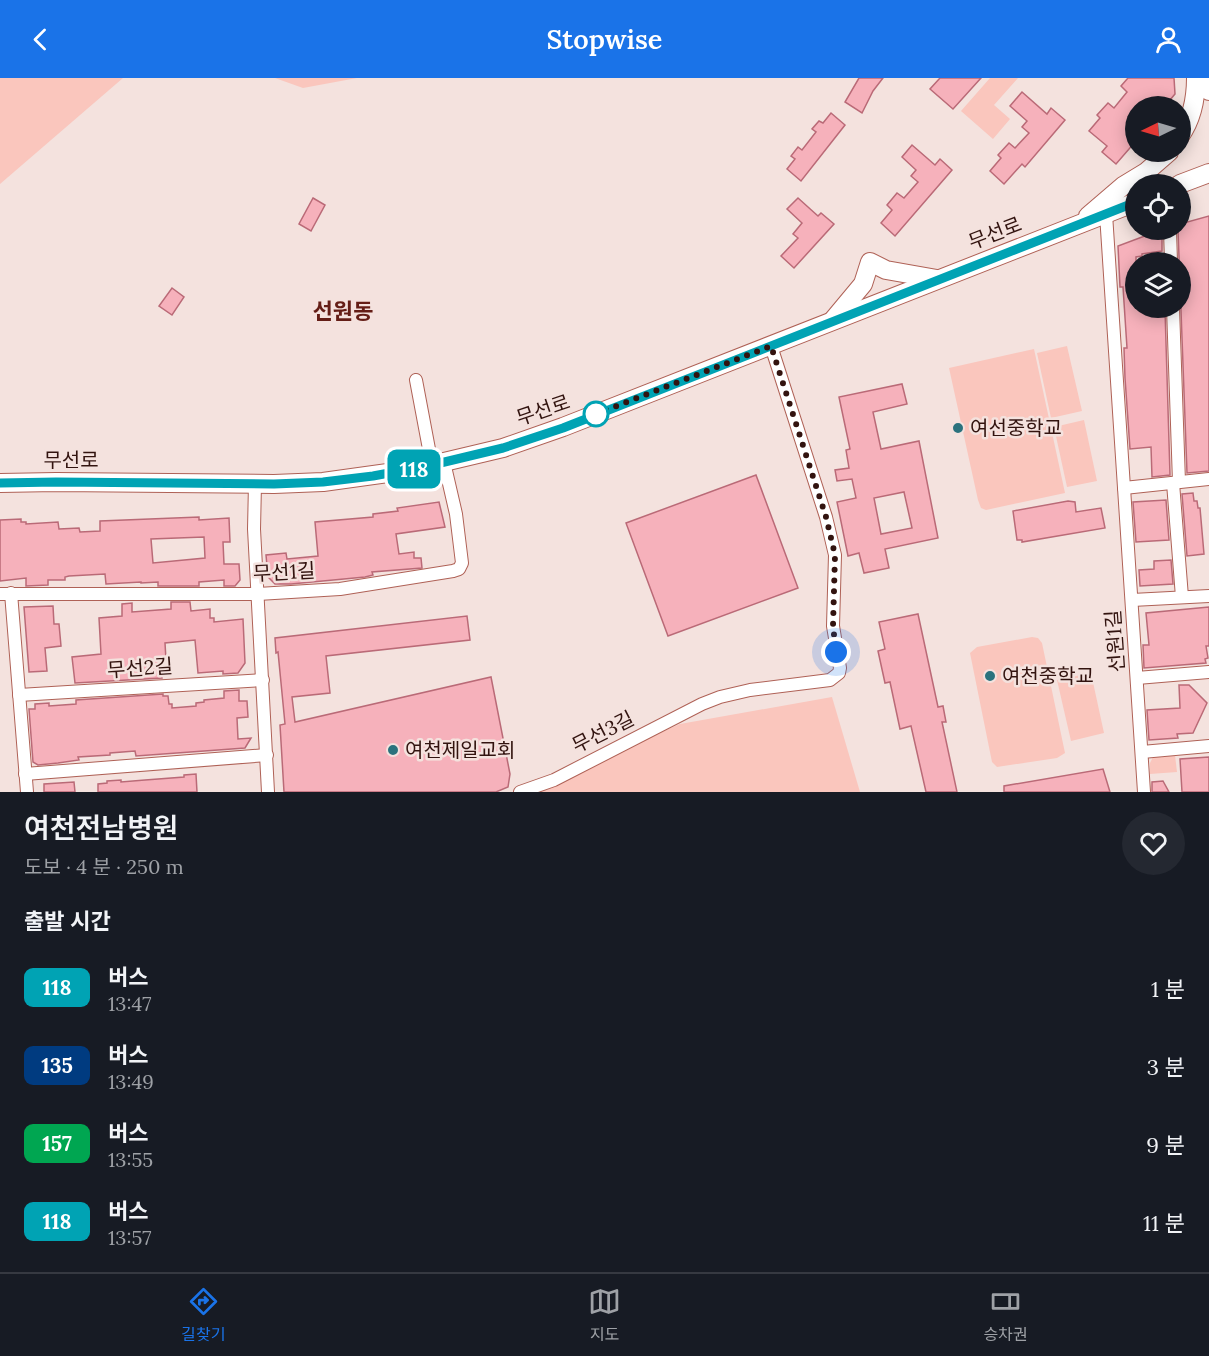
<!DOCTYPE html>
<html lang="ko">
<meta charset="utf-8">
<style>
:root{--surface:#171b24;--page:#242831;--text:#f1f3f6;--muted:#9ea1a6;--line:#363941;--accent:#1a73e8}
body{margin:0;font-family:Lora,"Noto Sans KR",serif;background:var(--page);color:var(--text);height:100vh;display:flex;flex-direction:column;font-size:22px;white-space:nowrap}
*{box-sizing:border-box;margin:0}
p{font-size:20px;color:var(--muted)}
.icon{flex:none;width:33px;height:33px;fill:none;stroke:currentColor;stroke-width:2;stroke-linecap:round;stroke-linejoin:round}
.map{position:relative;height:714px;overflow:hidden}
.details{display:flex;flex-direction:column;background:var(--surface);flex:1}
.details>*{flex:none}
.badge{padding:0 12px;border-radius:9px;font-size:21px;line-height:39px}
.needle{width:39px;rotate:265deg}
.controls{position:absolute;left:1125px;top:18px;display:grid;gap:12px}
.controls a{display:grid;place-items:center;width:66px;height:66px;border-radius:50%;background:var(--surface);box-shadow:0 3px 15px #0003;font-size:30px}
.you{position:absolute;width:30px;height:30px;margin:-15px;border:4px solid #fff;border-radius:50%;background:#1a73e8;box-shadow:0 0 0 9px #1a73e833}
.map>.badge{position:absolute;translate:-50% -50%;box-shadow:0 0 0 3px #fff}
h2{padding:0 24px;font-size:22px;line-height:54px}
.round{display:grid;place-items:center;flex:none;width:63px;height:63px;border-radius:32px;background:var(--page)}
.summary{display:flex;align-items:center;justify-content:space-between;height:102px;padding:0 24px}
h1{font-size:28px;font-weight:600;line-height:45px}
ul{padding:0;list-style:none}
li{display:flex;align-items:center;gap:18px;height:78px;padding:0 24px}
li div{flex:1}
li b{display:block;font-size:22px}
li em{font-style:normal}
li .badge{min-width:66px;font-weight:700;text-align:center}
header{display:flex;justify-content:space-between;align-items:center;height:78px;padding:0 24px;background:var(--accent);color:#fff;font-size:27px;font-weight:600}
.tab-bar{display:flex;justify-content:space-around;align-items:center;height:84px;border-top:2px solid var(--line);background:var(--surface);font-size:16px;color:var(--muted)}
.tab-bar a{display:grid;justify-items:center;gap:3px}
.tab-bar .current{color:var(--accent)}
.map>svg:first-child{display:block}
.green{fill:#fac6bd}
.building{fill:#f6b1bb;stroke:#ba6a77;stroke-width:1.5;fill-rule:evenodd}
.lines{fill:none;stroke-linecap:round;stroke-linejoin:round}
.street-casing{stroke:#af6156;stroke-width:14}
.secondary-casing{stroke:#af6156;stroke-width:20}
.street{stroke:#fff;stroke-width:12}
.secondary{stroke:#fff;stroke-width:18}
.line-casing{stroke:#fff;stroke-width:14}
.line{stroke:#00a3b4;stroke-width:9}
.walk{stroke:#32130f;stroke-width:6;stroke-dasharray:0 10.8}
.stop-dot{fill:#fff;stroke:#00a3b4;stroke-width:3}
.poi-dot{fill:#2b727d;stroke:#f4e2de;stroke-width:2}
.labels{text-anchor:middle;stroke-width:5;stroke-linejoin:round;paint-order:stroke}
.street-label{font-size:20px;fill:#32130f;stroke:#f4e2de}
.poi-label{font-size:20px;fill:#32130f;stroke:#f4e2de;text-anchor:start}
.quarter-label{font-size:22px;font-weight:bold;fill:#641d16;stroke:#f4e2de}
</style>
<header><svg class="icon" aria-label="back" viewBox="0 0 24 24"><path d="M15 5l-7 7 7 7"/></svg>Stopwise<svg class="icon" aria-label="person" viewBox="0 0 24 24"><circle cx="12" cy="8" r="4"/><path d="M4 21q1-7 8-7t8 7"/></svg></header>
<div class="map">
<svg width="1209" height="714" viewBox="0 0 1209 714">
<rect width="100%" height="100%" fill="#f4e2de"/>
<g class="green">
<polygon points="0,0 123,0 0,106"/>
<polygon points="275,0 357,0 303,10"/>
<polygon points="990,0 1018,0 994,27 1010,41 993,61 961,33"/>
<polygon points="1067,268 1082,333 1051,340 1037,275"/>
<polygon points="1034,271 1065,415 986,432 981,430 978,422 949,290"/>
<polygon points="1084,342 1097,403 1067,409 1054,349"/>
<polygon points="1032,559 1038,560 1042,565 1065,675 1057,680 997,689 992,684 970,575 977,569"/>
<polygon points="1091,595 1104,655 1071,663 1057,602"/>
<polygon points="832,619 860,714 524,714 680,646"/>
<polygon points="1175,677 1177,694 1150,696 1150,685 1153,679"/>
</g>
<g class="building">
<polygon points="859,0 883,0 873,13 862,35 845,24"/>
<polygon points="940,0 981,0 953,31 930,11"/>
<polygon points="1128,0 1174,0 1175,16 1165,28 1136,28 1136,63 1116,86 1102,74 1107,68 1089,53 1100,40 1097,37 1108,25 1114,30 1127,14 1121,8"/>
<polygon points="1022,14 1047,36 1051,30 1065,42 1025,89 1022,86 1004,106 990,93 1001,80 998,77 1009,65 1015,70 1029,55 1022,49 1027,43 1010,28"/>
<polygon points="831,35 845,47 801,103 787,91 795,81 791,78 798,69 802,72 816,54 812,51 819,43 823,45"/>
<polygon points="912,67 935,87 940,81 952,92 895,158 881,145 892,132 887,127 897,115 904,120 918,104 911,98 916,92 902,79"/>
<polygon points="313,120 325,127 311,153 299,146"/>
<polygon points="798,120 818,138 821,135 834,146 794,190 781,178 798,160 793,156 802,145 787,131"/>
<polygon points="1209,138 1209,393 1187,395 1178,152 1180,152 1180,146"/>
<polygon points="1162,155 1162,173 1142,176 1142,178 1136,179 1136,230 1165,232 1170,397 1152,399 1151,369 1130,371 1125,300 1124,270 1127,270 1123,209 1120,209 1118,168 1150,156"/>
<polygon points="172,210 184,219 172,237 159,228"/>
<path d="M902,306L907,326L873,334L881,371L919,363L938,460L885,471L889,490L864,495L859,475L848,478L837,424L856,420L852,401L837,403L835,392L849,390L846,372L850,371L839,319ZM904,414L912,450L881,456L874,420Z"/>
<polygon points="756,397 798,510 668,558 626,445"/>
<polygon points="1193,415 1194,423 1197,423 1198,430 1200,430 1204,476 1187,478 1182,416"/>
<polygon points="1166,422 1169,462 1136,464 1133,424"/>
<polygon points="1068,423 1075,424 1076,434 1101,430 1105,450 1022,464 1022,462 1017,462 1013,433"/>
<polygon points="439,424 445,449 396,456 399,476 414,474 414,480 421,480 422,490 372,494 373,497 365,499 291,506 275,506 268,499 266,477 286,475 287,481 318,478 315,444 373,439 373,436 398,433 397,430"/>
<path d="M199,439V442L229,440L230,464H223L224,486H239L240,502L235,508H224V502L199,504V508H158V504L141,505V504L106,506L105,496L69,498L65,499V502H48V507L26,508V500L0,503V442L21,441V444H26V446L58,444L59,451L79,450L80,454L100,453V443ZM204,459L205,480L153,485L151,461Z"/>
<polygon points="1171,482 1173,506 1140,508 1139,492 1154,491 1154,483"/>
<polygon points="171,524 190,524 191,533 210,531 210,540 214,540 214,544 243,541 245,585 238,595 223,596 223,593 198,595 195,562 165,565 166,582 164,582 164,591 161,591 162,600 75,605 72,579 101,576 99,540 122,538 122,526 132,525 132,534 171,531"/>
<polygon points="53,528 54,546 59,546 61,568 45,570 47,593 29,594 24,529"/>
<polygon points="1209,529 1209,568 1206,568 1208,580 1205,581 1206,585 1144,590 1143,567 1149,567 1146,535"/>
<polygon points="918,536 938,629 943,628 946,644 942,644 957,714 926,714 911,648 900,651 890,604 885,605 878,573 885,571 879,544"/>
<polygon points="467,538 470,562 326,578 330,615 292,619 295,644 491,599 510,696 508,709 496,714 284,714 280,647 285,646 278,574 276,575 275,560"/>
<polygon points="1179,607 1189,607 1207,625 1193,655 1177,656 1178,660 1149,662 1147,632 1180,630"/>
<polygon points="239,612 239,623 247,623 248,639 237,640 238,661 251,660 245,670 136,678 135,673 110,675 110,677 78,679 79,682 58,685 38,687 33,684 29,631 35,631 35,626 49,625 49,628 76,626 76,622 163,616 163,618 168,618 169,626 172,626 172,630 196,628 196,625 204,624 204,622 224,620 224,613"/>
<polygon points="1209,679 1209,714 1182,714 1180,681"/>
<polygon points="1103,691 1110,714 1004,714 1004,708"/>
<polygon points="196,696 197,714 98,714 98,706 107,705 107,703 121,702 121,704 145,702 184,699 184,697"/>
<polygon points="1163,703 1169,714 1152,714 1152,704"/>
<polygon points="74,704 75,714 44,714 44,706"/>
</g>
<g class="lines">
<g class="street-casing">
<g id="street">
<polyline points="1106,136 1144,714"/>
<polyline points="1170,152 1171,184"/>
<polyline points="1173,230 1179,404"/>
<polyline points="416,302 432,387"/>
<polyline points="1173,405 1182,519"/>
<polyline points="255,406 254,451 268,714"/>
<polyline points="1124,410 1209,401"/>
<polyline points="11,515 27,714"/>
<polyline points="0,516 258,516 340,511 453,493 459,491 462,485 456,436 444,384"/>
<polyline points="1132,522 1209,518"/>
<polyline points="1137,600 1209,594"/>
<polyline points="19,617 263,602"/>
<polyline points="1142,674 1209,668"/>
<polyline points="25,696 267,677"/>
<polyline points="520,714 554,702 702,626 720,619 750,612 830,602 839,595 840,590 833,548 835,477 826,439 771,268"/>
</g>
</g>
<g class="secondary-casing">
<g id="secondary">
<polyline points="1207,0 1209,13"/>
<path d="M1180,58C1192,41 1196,20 1196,0"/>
<polyline points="1180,106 1209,95"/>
<polyline points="1088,138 1123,108 1146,94 1169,74"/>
<polyline points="833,242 863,206 870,184 886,192 937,201"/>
<polyline points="0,405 56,404 274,406 323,404 395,394 444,384 503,370 563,349 1136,124"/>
</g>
</g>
<use href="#street" class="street"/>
<use href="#secondary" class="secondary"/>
</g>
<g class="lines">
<g class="line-casing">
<polyline id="line" points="0,405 56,404 274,406 323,404 373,398 432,387 503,370 563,350 1136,124"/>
</g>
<use href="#line" class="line"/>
<polyline class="walk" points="596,336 771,268 826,439 835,477 833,548 836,574"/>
</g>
<circle class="stop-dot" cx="596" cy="336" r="12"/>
<g class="poi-dot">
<circle cx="958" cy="350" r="6"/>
<circle cx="990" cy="598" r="6"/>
<circle cx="393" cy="672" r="6"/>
</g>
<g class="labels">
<g class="street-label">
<text transform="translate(995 155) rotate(-21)" y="7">무선로</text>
<text transform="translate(543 332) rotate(-19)" y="7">무선로</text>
<text x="71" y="389">무선로</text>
<text transform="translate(284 494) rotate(-3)" y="7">무선1길</text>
<text transform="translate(1115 563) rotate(-94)" y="7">선원1길</text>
<text transform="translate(140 590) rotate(-4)" y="7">무선2길</text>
<text transform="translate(603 654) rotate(-27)" y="7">무선3길</text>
</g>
<g class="poi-label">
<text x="970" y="357">여선중학교</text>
<text x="1002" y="605">여천중학교</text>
<text x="405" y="679">여천제일교회</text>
</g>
<g class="quarter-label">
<text x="343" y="241">선원동</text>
</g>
</g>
</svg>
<div class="controls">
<a><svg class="needle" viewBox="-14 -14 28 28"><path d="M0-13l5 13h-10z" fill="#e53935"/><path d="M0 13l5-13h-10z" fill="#9ea1a6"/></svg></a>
<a><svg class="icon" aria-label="locate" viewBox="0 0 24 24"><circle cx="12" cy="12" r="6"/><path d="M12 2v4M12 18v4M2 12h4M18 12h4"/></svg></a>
<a><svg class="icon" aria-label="layers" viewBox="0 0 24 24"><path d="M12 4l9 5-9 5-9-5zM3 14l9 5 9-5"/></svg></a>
</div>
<div class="you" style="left:836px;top:574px"></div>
<b class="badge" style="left:414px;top:391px;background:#00a3b4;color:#fff">118</b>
</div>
<section class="details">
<div class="summary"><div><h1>여천전남병원</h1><p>도보 · 4 분 · 250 m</p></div><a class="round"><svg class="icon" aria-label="heart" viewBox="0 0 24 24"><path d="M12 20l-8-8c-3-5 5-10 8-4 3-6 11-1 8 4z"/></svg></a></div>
<h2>출발 시간</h2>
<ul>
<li><span class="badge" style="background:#00a3b4;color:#fff">118</span><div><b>버스</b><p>13:47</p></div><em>1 분</em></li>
<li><span class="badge" style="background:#003b80;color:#fff">135</span><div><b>버스</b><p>13:49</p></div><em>3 분</em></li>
<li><span class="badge" style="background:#00a651;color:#fff">157</span><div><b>버스</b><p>13:55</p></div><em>9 분</em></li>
<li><span class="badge" style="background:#00a3b4;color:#fff">118</span><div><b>버스</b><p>13:57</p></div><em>11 분</em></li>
</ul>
</section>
<nav class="tab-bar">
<a class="current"><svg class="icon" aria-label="directions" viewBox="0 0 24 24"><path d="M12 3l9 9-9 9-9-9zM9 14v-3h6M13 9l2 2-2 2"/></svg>길찾기</a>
<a><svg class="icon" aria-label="map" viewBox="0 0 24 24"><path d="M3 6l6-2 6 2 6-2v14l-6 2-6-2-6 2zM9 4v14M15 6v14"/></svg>지도</a>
<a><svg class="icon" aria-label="tickets" viewBox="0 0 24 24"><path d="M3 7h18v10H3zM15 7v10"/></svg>승차권</a>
</nav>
